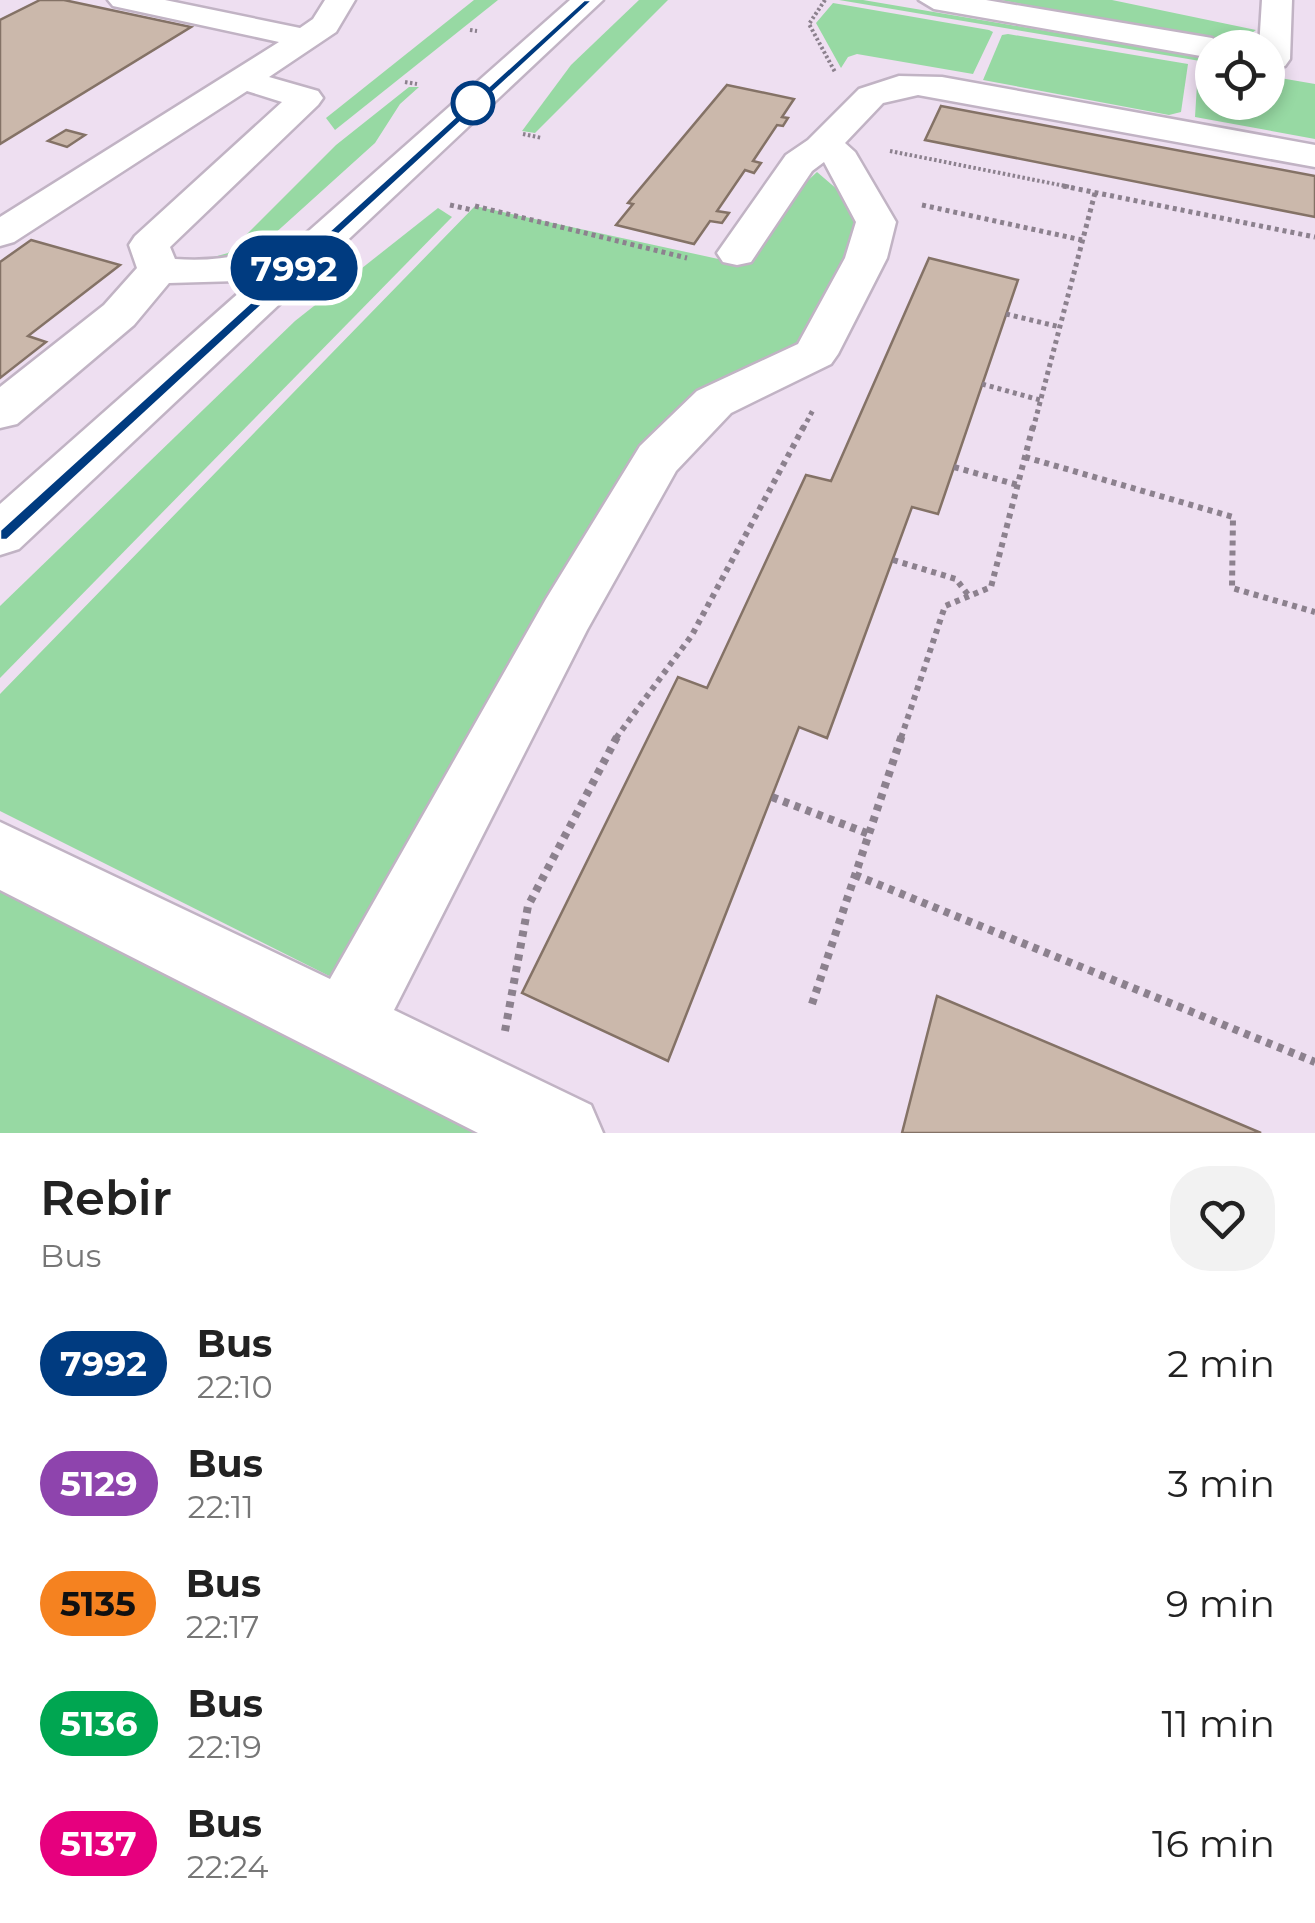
<!DOCTYPE html>
<style>
:root{--surface:#fff;--page:#f2f2f2;--text:#222;--muted:#767676}
body{margin:0;font-family:Montserrat,sans-serif;background:var(--page);color:var(--text);height:100vh;display:flex;flex-direction:column;font-size:38px;white-space:nowrap}
*{box-sizing:border-box;margin:0}
p{font-size:32px;color:var(--muted)}
.icon{flex:none;width:55px;height:55px;fill:none;stroke:currentColor;stroke-width:2;stroke-linecap:round;stroke-linejoin:round}
.map{position:relative;height:1133px;overflow:hidden}
.side{display:flex;flex-direction:column;background:var(--surface);flex:1}
.side>*{flex:none}
.badge{padding:0 20px;border-radius:32px;font-size:35px;line-height:65px}
.tools{position:absolute;left:1195px;top:30px;display:grid;gap:20px}
.tools a{display:grid;place-items:center;width:90px;height:90px;border-radius:50%;background:var(--surface);box-shadow:0 5px 15px #0003;font-size:50px}
.map>.badge{position:absolute;translate:-50% -50%;box-shadow:0 0 0 5px #fff}
.round{display:grid;place-items:center;flex:none;width:105px;height:105px;border-radius:40px;background:var(--page)}
.head{display:flex;align-items:center;justify-content:space-between;height:170px;padding:0 40px}
h1{font-size:48px;font-weight:600;line-height:75px}
ul{padding:0;list-style:none}
li{display:flex;align-items:center;gap:30px;height:120px;padding:0 40px}
li div{flex:1}
li b{display:block;font-size:38px}
li em{font-style:normal}
li .badge{min-width:110px;font-weight:700;text-align:center}
.map>svg:first-child{display:block}
.green{fill:#97d9a3}
.building{fill:#cbb8ab;stroke:#847266;stroke-width:2.5}
.lines{fill:none;stroke-linecap:round;stroke-linejoin:round}
.minor-casing{stroke:#c1b3c4;stroke-width:5}
.major-casing{stroke:#c1b3c4;stroke-width:5}
.path-far3{stroke:#8c818e;stroke-width:4;stroke-dasharray:2.5 2.5;stroke-linecap:butt}
.path-far2{stroke:#8c818e;stroke-width:5;stroke-dasharray:4 4;stroke-linecap:butt}
.path-far1{stroke:#8c818e;stroke-width:6;stroke-dasharray:5 5;stroke-linecap:butt}
.path{stroke:#8c818e;stroke-width:8;stroke-dasharray:6 6;stroke-linecap:butt}
.minor{fill:#fff;fill-rule:evenodd}
.major{fill:#fff;fill-rule:evenodd}
.line{fill:#003b80;stroke:#fff;stroke-width:2.5}
.stop-dot{fill:#fff;stroke:#003b80;stroke-width:5}
</style>
<div class="map">
<svg width="1315" height="1133" viewBox="0 0 1315 1133">
<rect width="100%" height="100%" fill="#eedff1"/>
<g class="green">
<polygon points="474,0 498,0 335,130 326,118"/>
<polygon points="639,0 668,0 535,133 522,131 571,65"/>
<polygon points="839,0 863,0 1212,59 1212,63"/>
<polygon points="1000,0 1112,0 1256,30 1243,39 1217,40"/>
<polygon points="833,3 989,30 993,32 973,74 857,54 848,57 841,68 816,23"/>
<polygon points="1008,34 1188,64 1181,112 1169,115 983,80 1002,35"/>
<polygon points="1203,66 1212,66 1212,102 1268,102 1268,76 1315,84 1315,139 1195,117 1198,68"/>
<polygon points="409,87 419,87 400,104 375,143 251,255 208,264 210,258 228,253 336,145"/>
<polygon points="817,172 845,196 870,242 815,354 714,402 363,993 0,811 0,694 475,206 723,260"/>
<polygon points="438,208 452,217 0,678 0,606 295,321"/>
<polygon points="0,856 520,1133 0,1133"/>
</g>
<g class="building">
<polygon points="40,0 64,0 191,27 0,144 0,20"/>
<polygon points="727,85 794,99 782,117 788,118 783,126 777,125 753,161 761,163 754,173 745,170 717,211 729,213 722,223 710,221 694,244 616,225 633,204 628,203"/>
<polygon points="941,106 1315,176 1315,217 925,140"/>
<polygon points="66,130 85,135 67,147 48,141"/>
<polygon points="31,240 120,265 28,336 46,342 0,378 0,262"/>
<polygon points="929,258 1018,280 938,514 912,507 827,738 799,727 668,1061 522,993 678,677 707,688 806,475 831,481"/>
<polygon points="937,996 1261,1133 902,1133"/>
</g>
<g class="lines">
<g class="minor-casing">
<g id="minor">
<path d="M108,0H165L300,28L313,19L325,0H355L336,32L269,77L318,91L323,98L318,105L170,247L175,259C201,261 228,259 254,252C279,247 305,233 330,239L336,248L330,257L238,281L169,283L134,325L17,424L0,428V387L104,305L137,268L129,245L135,236L282,102L247,91L14,242L0,246V217L279,42L113,6Z"/>
<polygon points="919,0 986,0 1212,38 1228,48 1212,48 1212,58 934,9"/>
<polygon points="1262,0 1292,0 1290,59 1285,66 1268,67 1268,48 1259,48"/>
<polygon points="899,76 942,77 1315,145 1315,167 918,95 883,103 845,143 855,152 896,222 887,258 838,354 831,364 731,413 676,471 587,630 394,1010 591,1105 603,1133 478,1133 0,890 0,822 330,979 546,599 640,446 697,391 798,344 845,258 856,222 824,162 812,171 751,262 737,265 723,262 717,253 786,155 808,140 859,89"/>
</g>
</g>
<g class="major-casing">
<polygon id="major" points="570,0 603,0 19,549 0,555 0,504"/>
</g>
<g class="path-far3">
<polyline points="825,0 809,24 835,72"/>
<polyline points="470,30 477,31"/>
<polyline points="405,82 417,84"/>
<polyline points="523,134 542,138"/>
<polyline points="890,151 1075,188"/>
</g>
<g class="path-far2">
<polyline points="1063,186 1315,237"/>
<polyline points="450,205 472,210"/>
<polyline points="922,205 1082,240"/>
<polyline points="475,206 687,258"/>
<polyline points="1006,314 1060,327"/>
<polyline points="982,384 1040,400"/>
<polyline points="803,429 814,408"/>
<polyline points="1033,429 1095,193"/>
</g>
<g class="path-far1">
<polyline points="1025,457 1233,517 1232,588 1315,612"/>
<polyline points="954,467 1018,485"/>
<polyline points="893,560 956,579 969,596"/>
<polyline points="616,738 692,635 804,426"/>
<polyline points="901,738 945,606 991,587 1033,426"/>
</g>
<g class="path">
<polyline points="772,797 869,834"/>
<polyline points="855,875 1315,1062"/>
<polyline points="812,1004 902,735"/>
<polyline points="505,1031 528,906 618,735"/>
</g>
<use href="#minor" class="minor"/>
<use href="#major" class="major"/>
</g>
<polygon class="line" points="584,0 593,0 7,540 0,540 0,530"/>
<circle class="stop-dot" cx="473" cy="103" r="20"/>
</svg>
<div class="tools">
<a><svg class="icon" aria-label="locate" viewBox="0 0 24 24"><circle cx="12" cy="12" r="6"/><path d="M12 2v4M12 18v4M2 12h4M18 12h4"/></svg></a>
</div>
<b class="badge" style="left:294px;top:268px;background:#003b80;color:#fff">7992</b>
</div>
<section class="side">
<div class="head"><div><h1>Rebir</h1><p>Bus</p></div><a class="round"><svg class="icon" aria-label="heart" viewBox="0 0 24 24"><path d="M12 20l-8-8c-3-5 5-10 8-4 3-6 11-1 8 4z"/></svg></a></div>
<ul>
<li><span class="badge" style="background:#003b80;color:#fff">7992</span><div><b>Bus</b><p>22:10</p></div><em>2 min</em></li>
<li><span class="badge" style="background:#8e44ad;color:#fff">5129</span><div><b>Bus</b><p>22:11</p></div><em>3 min</em></li>
<li><span class="badge" style="background:#f58220;color:#111">5135</span><div><b>Bus</b><p>22:17</p></div><em>9 min</em></li>
<li><span class="badge" style="background:#00a651;color:#fff">5136</span><div><b>Bus</b><p>22:19</p></div><em>11 min</em></li>
<li><span class="badge" style="background:#e6007e;color:#fff">5137</span><div><b>Bus</b><p>22:24</p></div><em>16 min</em></li>
</ul>
</section>
